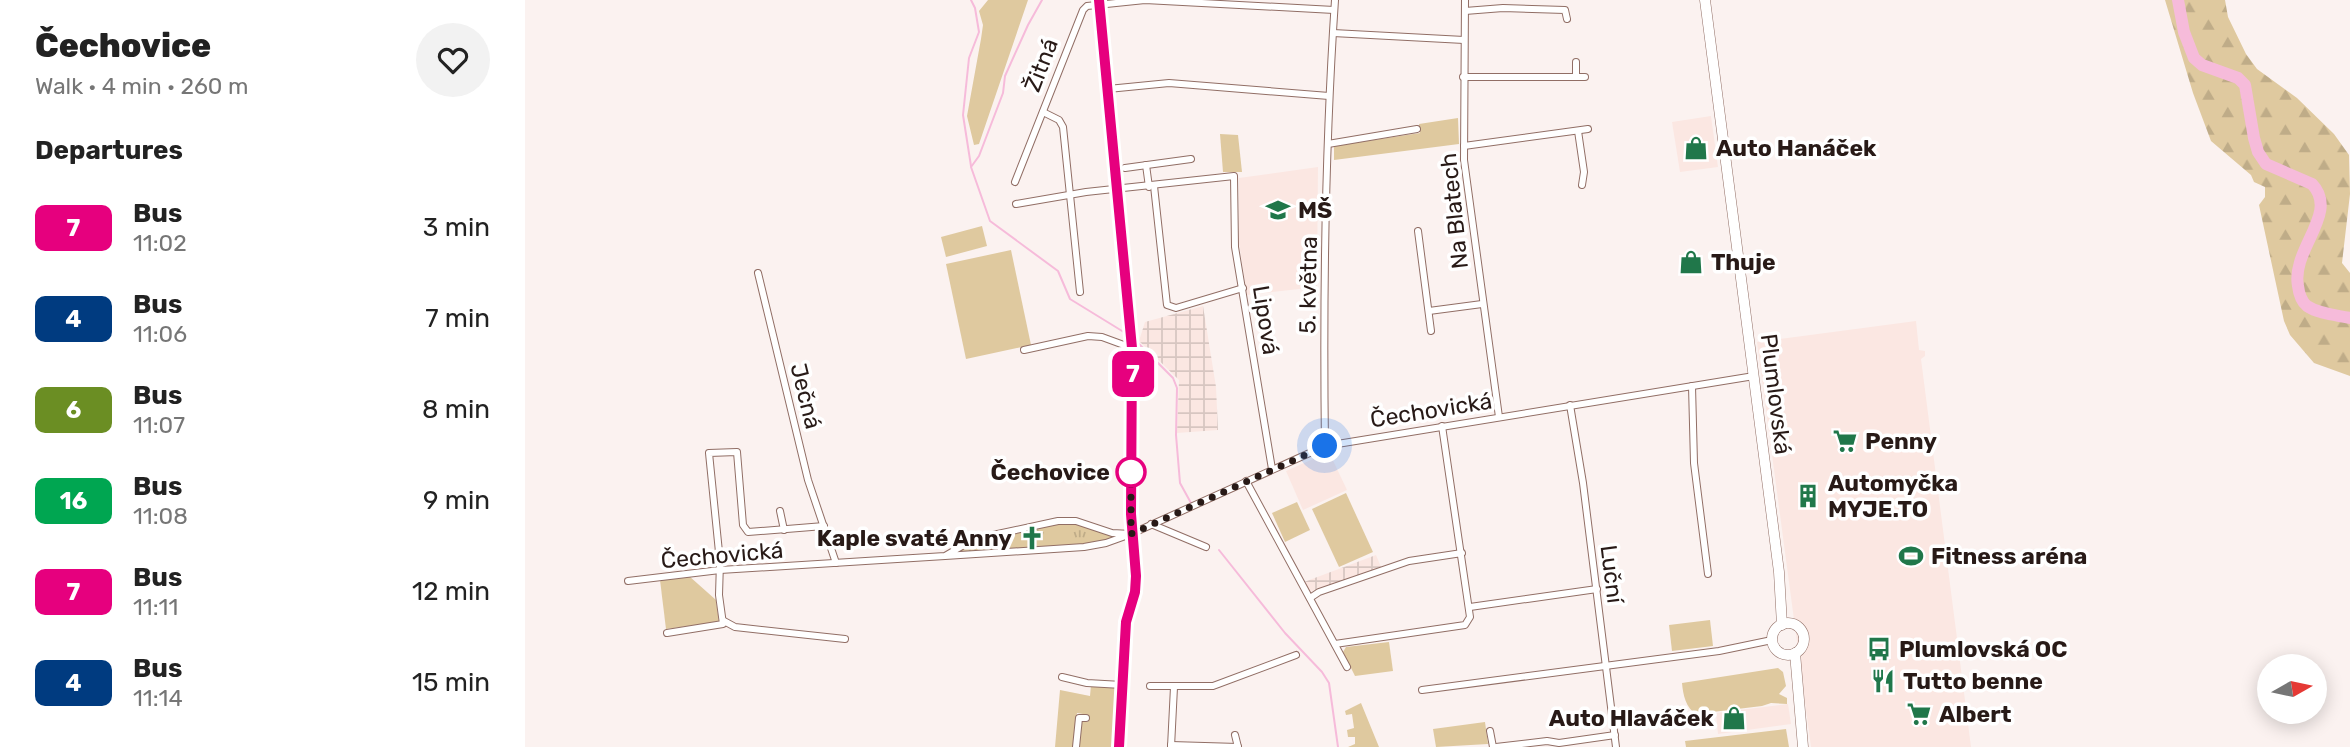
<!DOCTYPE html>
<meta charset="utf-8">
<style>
:root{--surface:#fff;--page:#f2f2f2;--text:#222;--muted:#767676}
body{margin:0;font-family:Rubik,sans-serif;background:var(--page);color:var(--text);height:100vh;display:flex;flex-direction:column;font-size:26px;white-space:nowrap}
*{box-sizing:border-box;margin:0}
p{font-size:23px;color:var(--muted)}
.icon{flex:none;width:38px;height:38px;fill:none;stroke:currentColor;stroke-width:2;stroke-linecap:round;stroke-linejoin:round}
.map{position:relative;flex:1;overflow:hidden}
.panel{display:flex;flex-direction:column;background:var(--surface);width:525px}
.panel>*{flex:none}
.badge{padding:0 14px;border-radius:10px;font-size:24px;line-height:46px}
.needle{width:46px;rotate:81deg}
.fabs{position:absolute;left:1732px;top:654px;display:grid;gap:14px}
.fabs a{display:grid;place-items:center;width:70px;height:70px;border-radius:50%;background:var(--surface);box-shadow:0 4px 18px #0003;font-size:35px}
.you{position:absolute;width:35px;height:35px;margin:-18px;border:5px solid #fff;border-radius:50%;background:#1a73e8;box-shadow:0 0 0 10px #1a73e833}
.map>.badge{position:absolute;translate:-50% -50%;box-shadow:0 0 0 4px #fff}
h2{padding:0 35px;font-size:26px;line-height:63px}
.round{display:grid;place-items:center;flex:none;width:74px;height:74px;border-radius:37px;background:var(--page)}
.overview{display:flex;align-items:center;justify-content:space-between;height:119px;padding:0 35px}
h1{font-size:33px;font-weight:800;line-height:52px}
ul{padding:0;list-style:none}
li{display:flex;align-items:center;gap:21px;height:91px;padding:0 35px}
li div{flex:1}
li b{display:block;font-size:26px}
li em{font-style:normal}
li .badge{min-width:77px;font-weight:700;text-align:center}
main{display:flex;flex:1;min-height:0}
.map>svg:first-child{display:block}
.built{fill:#fbe7e2}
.industrial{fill:url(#industrial-grid)}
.green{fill:#dfc99f}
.forest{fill:url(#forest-firs)}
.park{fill:url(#park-tufts)}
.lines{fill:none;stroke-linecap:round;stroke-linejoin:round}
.stream{stroke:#f6bbda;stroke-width:2}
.river{stroke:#f6bbda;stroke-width:12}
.street-casing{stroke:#916e65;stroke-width:8}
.secondary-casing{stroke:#916e65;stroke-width:11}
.street{stroke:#fff;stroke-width:6}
.secondary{stroke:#fff;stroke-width:10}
.line-casing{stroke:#fff;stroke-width:16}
.line{stroke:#e6007e;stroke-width:10}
.walk{stroke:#281a17;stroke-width:7;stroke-dasharray:0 12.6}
.stop-dot{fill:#fff;stroke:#e6007e;stroke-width:3.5}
.labels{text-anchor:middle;stroke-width:7;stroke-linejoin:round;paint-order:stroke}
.street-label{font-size:23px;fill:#281a17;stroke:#fff}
.poi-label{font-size:23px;font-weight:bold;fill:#281a17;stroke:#fff;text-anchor:start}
.stop-label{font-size:23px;font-weight:bold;fill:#281a17;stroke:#fff;text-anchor:end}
</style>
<main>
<section class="panel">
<div class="overview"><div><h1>Čechovice</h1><p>Walk · 4 min · 260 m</p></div><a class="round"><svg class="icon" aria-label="heart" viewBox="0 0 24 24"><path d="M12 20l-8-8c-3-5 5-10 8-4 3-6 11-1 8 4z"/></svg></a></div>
<h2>Departures</h2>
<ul>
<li><span class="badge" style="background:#e6007e;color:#fff">7</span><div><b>Bus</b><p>11:02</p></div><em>3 min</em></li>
<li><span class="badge" style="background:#003b80;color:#fff">4</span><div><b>Bus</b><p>11:06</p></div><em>7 min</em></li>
<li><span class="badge" style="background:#6b8e23;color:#fff">6</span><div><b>Bus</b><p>11:07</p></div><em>8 min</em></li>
<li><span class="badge" style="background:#00a651;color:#fff">16</span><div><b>Bus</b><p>11:08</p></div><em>9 min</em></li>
<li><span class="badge" style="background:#e6007e;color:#fff">7</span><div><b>Bus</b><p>11:11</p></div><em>12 min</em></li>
<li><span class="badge" style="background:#003b80;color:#fff">4</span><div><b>Bus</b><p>11:14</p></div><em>15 min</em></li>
</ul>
</section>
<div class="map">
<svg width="1825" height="747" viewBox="0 0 1825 747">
<defs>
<pattern id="industrial-grid" width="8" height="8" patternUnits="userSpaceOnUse" patternTransform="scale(1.75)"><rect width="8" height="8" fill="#fbe7e2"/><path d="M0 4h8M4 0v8" fill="none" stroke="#d7c6c1"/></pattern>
<pattern id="forest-firs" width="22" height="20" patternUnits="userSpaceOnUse" patternTransform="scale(1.75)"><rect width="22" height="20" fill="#dfc99f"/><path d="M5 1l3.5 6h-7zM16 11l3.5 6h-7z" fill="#bfac88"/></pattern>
<pattern id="park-tufts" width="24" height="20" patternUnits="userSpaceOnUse" patternTransform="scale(1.75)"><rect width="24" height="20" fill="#dfc99f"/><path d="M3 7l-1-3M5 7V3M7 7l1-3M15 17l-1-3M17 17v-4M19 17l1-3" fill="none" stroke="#bfac88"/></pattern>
</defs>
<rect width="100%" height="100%" fill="#fbf2f0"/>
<g class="built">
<polygon points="1186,116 1193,167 1155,172 1147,122"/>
<polygon points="793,167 792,287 722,295 714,243 714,178"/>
<polygon points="1391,321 1394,350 1400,351 1400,356 1396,359 1446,747 1286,747 1232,342"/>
<polygon points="804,452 822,490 778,510 761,471"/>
<polygon points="1263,704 1266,724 1193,734 1191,713"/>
</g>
<g class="industrial">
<polygon points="678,306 691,387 693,430 652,433 654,380 614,341 620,322"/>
<polygon points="851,555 856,567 785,592 779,582"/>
</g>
<g class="green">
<polygon points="463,0 503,0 454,144 449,145 442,116 456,39 458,25 454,11"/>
<polygon points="933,118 934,144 809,160 809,146 895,133 894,124"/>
<polygon points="695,134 713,135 717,172 698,172"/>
<polygon points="457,226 462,246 421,257 416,237"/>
<polygon points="486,250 506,345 441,359 421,264"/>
<polygon points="821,493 848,552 814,567 787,509"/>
<polygon points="772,502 785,530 760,542 747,513"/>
<polygon points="164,576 191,600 194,622 141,629 135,580"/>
<polygon points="1185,620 1188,646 1147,651 1144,625"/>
<polygon points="864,642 868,671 830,676 818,652 821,647"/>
<path d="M1253,668L1258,672L1261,686L1254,694L1262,698V704L1246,703L1237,706L1171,714C1161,708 1158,695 1157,683Z"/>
<polygon points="566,685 590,688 588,747 553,747 556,722 563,722 564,715 552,713 548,747 530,747 535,690 565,696"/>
<polygon points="836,703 854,747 823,747 830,744 830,737 823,737 822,730 829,728 827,714 821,715 820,711"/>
<polygon points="960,722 963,744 911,747 908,729"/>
<polygon points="1261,729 1264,747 1161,747 1160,741"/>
</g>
<polygon class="forest" points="1640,0 1700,0 1703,17 1721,54 1732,69 1772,98 1809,134 1824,155 1825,194 1817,263 1825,273 1825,376 1789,363 1765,335 1759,321 1734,205 1740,197 1740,187 1729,182 1726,175 1686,141 1668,93"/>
<polygon class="park" points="551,521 589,535 589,537 581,543 420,556 464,535"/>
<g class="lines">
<g class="stream">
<polyline points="446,0 450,8 454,32 444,58 438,115 446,166"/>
<polyline points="517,0 503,25 480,76 478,93 454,156 446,167 465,221 533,271 545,299 602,334"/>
<polyline points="609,339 648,378 652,388 651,435 655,483 666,503"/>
<polyline points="694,550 760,633 797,672 804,683 813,747"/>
</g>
<path class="river" d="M1653,0L1659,32L1669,58L1677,65L1713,78L1720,85L1729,138L1733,152L1741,164L1787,184C1815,213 1766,249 1773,286C1774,294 1776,301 1782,306C1794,314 1811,315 1825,318"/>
<g class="street-casing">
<g id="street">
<polyline points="940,0 939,160 974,417"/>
<polyline points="940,11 978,8 1040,10 1042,19"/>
<polyline points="808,33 939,40"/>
<polyline points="1051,62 1051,77"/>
<polyline points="938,77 1060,77"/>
<polyline points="583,89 644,83 804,96"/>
<polyline points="518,112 534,120 538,127 555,292"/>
<polyline points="1053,131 1059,172 1057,185"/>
<polyline points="803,144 892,129"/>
<polyline points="939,146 1063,129"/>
<polyline points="621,165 624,187"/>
<polyline points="600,168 666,159"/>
<polyline points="490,182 558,10 562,6 620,0 809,10"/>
<polyline points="629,186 642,305 651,308 718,288"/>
<polyline points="491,204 561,192 709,176 710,247 747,469"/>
<polyline points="893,231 906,331"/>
<polyline points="233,273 283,480 311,563"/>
<polyline points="904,311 957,304"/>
<polyline points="499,350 563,336 577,337 607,348"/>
<polyline points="1167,386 1169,463 1183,574"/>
<polyline points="1045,405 1058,483 1091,747"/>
<path d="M800,446C798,297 800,148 810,0"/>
<polyline points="721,481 822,667"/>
<polyline points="255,511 259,530"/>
<polyline points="626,524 681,547"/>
<polyline points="606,534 800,446 1229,376"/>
<polyline points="103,581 195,570 420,556 449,539 533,521 551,521 587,533 606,534 581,543 559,547 420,556"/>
<polyline points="785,598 794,592 884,561 937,553"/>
<polyline points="945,607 1072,589"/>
<polyline points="199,621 210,627 320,639"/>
<polyline points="142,633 198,624 194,595 195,562 184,453 212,452 218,525 223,532 299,526"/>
<polyline points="810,644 940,625 945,617 917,426"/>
<polyline points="537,677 562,683 597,685"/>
<polyline points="625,686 688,686 771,655"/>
<polyline points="897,690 1194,651 1247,640"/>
<polyline points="965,731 968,747"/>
<polyline points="710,735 713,747"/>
<polyline points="646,745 713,747"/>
<polyline points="551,747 554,718 561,718"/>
<polyline points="646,747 649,687"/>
<polyline points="971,747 1022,741 1034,743 1090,735"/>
</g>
</g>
<g class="secondary-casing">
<g id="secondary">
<polyline points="574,0 607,348 606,514 610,584 601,622 595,747"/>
<polyline points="1180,0 1254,572 1257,625"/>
<circle cx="1263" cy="639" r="16"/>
<polyline points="1270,653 1278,747"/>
</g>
</g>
<use href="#street" class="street"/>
<use href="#secondary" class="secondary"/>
</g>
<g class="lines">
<g class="line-casing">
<polyline id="line" points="574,0 607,348 606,514 611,576 610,592 601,622 594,747"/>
</g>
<use href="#line" class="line"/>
<polyline class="walk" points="606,472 606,534 800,446"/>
</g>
<defs>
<g id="shop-bare" transform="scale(1.89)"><path d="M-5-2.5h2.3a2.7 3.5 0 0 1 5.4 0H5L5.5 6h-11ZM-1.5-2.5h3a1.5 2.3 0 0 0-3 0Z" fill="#20774a" stroke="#fff" stroke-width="2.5" paint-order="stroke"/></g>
<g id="school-bare" transform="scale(1.89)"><path d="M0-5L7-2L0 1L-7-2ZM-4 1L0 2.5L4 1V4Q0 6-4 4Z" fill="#20774a" stroke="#fff" stroke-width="2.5" paint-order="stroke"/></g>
<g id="supermarket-bare" transform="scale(1.89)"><path d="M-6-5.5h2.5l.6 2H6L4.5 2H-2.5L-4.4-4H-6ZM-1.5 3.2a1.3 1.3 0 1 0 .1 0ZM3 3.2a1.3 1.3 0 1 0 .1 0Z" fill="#20774a" stroke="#fff" stroke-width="2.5" paint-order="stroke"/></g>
<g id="building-bare" transform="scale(1.89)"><path d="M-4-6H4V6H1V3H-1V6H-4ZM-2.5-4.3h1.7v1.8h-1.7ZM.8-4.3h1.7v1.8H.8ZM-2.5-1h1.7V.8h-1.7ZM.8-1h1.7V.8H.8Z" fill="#20774a" stroke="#fff" stroke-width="2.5" paint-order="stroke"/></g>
<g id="church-bare" transform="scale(1.89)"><path d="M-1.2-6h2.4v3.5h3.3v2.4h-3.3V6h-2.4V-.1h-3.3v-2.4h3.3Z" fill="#20774a" stroke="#fff" stroke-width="2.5" paint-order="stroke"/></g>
<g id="stadium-bare" transform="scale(1.89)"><path d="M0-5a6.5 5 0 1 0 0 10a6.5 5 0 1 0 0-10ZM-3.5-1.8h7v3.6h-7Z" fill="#20774a" stroke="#fff" stroke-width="2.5" paint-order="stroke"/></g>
<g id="bus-bare" transform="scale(1.89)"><path d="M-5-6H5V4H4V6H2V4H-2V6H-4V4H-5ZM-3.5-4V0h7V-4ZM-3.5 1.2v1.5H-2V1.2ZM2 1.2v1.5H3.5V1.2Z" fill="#20774a" stroke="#fff" stroke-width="2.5" paint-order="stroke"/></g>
<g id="restaurant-bare" transform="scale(1.89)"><path d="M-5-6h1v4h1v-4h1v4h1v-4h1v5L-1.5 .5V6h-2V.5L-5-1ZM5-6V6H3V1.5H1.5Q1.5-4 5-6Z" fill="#20774a" stroke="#fff" stroke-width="2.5" paint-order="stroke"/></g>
</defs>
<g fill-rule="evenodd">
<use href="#shop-bare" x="1171" y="148"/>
<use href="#school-bare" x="753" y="210"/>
<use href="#shop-bare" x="1166" y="262"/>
<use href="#supermarket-bare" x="1320" y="441"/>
<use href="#building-bare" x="1283" y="496"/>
<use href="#church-bare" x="507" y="538"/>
<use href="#stadium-bare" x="1386" y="556"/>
<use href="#bus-bare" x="1354" y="649"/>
<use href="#restaurant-bare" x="1358" y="681"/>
<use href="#supermarket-bare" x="1394" y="714"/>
<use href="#shop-bare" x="1209" y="718"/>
</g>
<circle class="stop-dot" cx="606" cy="472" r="14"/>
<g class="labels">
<g class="street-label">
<text transform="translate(516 65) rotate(-69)" y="8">Žitná</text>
<text transform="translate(929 211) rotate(-96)" y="8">Na Blatech</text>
<text transform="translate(783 285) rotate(-89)" y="8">5. května</text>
<text transform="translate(741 320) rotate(81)" y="8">Lipová</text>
<text transform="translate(1251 394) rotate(83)" y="8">Plumlovská</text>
<text transform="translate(281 396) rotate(76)" y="8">Ječná</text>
<text transform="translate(906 410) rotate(-9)" y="8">Čechovická</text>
<text transform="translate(197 555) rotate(-5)" y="8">Čechovická</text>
<text transform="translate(1087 574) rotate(83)" y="8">Luční</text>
</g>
<g class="poi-label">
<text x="1191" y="156">Auto Hanáček</text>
<text x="773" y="218">MŠ</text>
<text x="1186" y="270">Thuje</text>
<text x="1340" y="449">Penny</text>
<text x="1303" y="491">Automyčka<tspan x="1303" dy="26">MYJE.TO</tspan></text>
<text x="487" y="546" text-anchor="end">Kaple svaté Anny</text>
<text x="1406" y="564">Fitness aréna</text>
<text x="1374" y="657">Plumlovská OC</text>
<text x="1378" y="689">Tutto benne</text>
<text x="1414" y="722">Albert</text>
<text x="1189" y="726" text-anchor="end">Auto Hlaváček</text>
</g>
<g class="stop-label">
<text x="585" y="480">Čechovice</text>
</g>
</g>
</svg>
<div class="fabs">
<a><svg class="needle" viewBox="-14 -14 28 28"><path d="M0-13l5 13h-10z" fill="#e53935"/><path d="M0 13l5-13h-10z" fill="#767676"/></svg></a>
</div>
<div class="you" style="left:800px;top:446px"></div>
<b class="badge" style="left:608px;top:374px;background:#e6007e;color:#fff">7</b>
</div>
</main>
